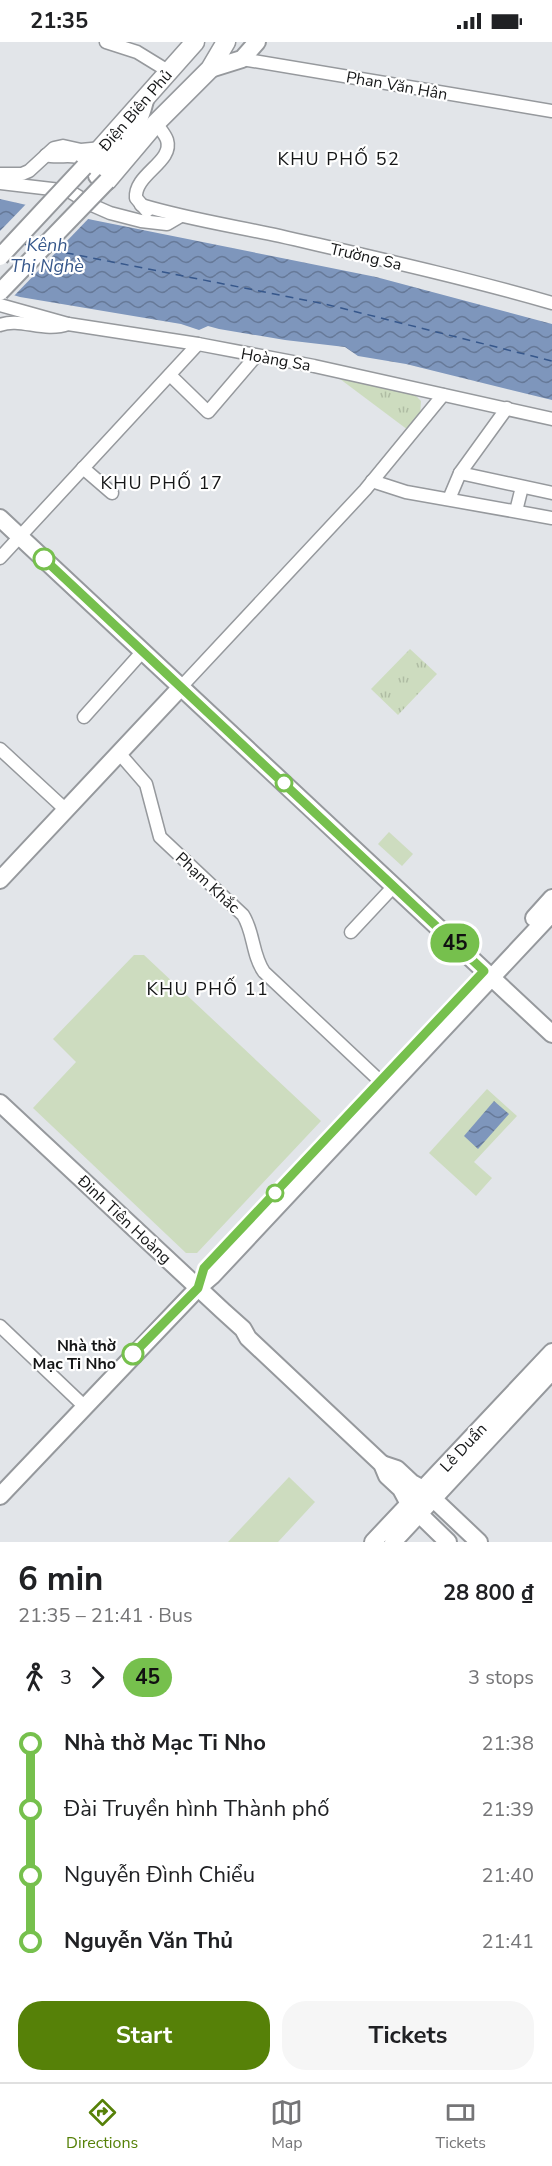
<!DOCTYPE html>
<meta charset="utf-8">
<style>
:root{--surface:#fff;--page:#f6f6f6;--text:#202124;--muted:#757577;--line:#e0e0e0;--accent:#568108}
body{margin:0;font-family:"Nunito Sans",sans-serif;background:var(--page);color:var(--text);height:100vh;display:flex;flex-direction:column;font-size:22px;white-space:nowrap}
*{box-sizing:border-box;margin:0}
p{font-size:20px;color:var(--muted)}
.icon{flex:none;width:33px;height:33px;fill:none;stroke:currentColor;stroke-width:2;stroke-linecap:round;stroke-linejoin:round}
.map{position:relative;height:1500px;overflow:hidden}
.details{display:flex;flex-direction:column;background:var(--surface);flex:1}
.details>*{flex:none}
.badge{padding:0 12px;border-radius:20px;font-size:21px;line-height:39px}
.map>.badge{position:absolute;translate:-50% -50%;box-shadow:0 0 0 3px #fff}
.legs{display:flex;align-items:center;gap:9px;height:66px;padding:0 18px;font-size:20px}
.legs p{margin-inline-start:auto}
.head{display:flex;align-items:center;justify-content:space-between;height:102px;padding:0 18px}
h1{font-size:33px;font-weight:700;line-height:45px}
.button{display:flex;gap:12px;margin-top:auto;padding:12px 18px}
.button a{flex:1;height:69px;border-radius:24px;background:var(--accent);color:#fff;font-size:24px;font-weight:700;line-height:69px;text-align:center}
.button a+a{background:var(--page);color:var(--text)}
ul{padding:0 18px;list-style:none}
li{display:flex;align-items:center;gap:21px;height:66px;font-size:22px}
li i{display:grid;place-items:center;width:9px;height:100%;margin:0 8px;background:currentColor}
li i::after{content:'';width:15px;height:15px;margin:-8px;border:4px solid;border-radius:50%;background:var(--surface)}
li p{margin-inline-start:auto}
li:first-child i{background:linear-gradient(#0000 50%,currentColor 0)}
li:last-child i{background:linear-gradient(currentColor 50%,#0000 0)}
.status{display:flex;justify-content:space-between;align-items:center;height:42px;padding:0 30px;background:var(--surface);direction:ltr}
.status svg{height:16px;fill:currentColor}
.tab-bar{display:flex;justify-content:space-around;align-items:center;height:84px;border-top:2px solid var(--line);background:var(--surface);font-size:16px;color:var(--muted)}
.tab-bar a{display:grid;justify-items:center;gap:3px}
.tab-bar .current{color:var(--accent)}
.map>svg:first-child{display:block}
.grass{fill:url(#grass-tufts)}
.pitch{fill:#cddcbf}
.water{fill:url(#water-waves)}
.pier{fill:#e2e5e9}
.lines{fill:none;stroke-linecap:round;stroke-linejoin:round}
.ferry{stroke:#36578b;stroke-width:1.5;stroke-dasharray:8 6;stroke-linecap:butt}
.minor-casing{stroke:#96999d;stroke-width:15}
.major-casing{stroke:#96999d;stroke-width:20}
.highway-casing{stroke:#96999d;stroke-width:21}
.minor{stroke:#fff;stroke-width:12}
.major{stroke:#fff;stroke-width:16}
.highway{stroke:#fff;stroke-width:18}
.major-bridge-casing{stroke:#96999d;stroke-width:20;stroke-linecap:butt}
.major-bridge{stroke:#fff;stroke-width:16}
.line-1-casing{stroke:#fff;stroke-width:14}
.line-1{stroke:#76c04d;stroke-width:9}
.stop-1-dot{fill:#fff;stroke:#76c04d;stroke-width:3}
.labels{text-anchor:middle;stroke-width:4.5;stroke-linejoin:round;paint-order:stroke}
.street-label{font-size:16px;fill:#151617;stroke:#fff}
.stop-label{font-size:16px;font-weight:bold;fill:#151617;stroke:#fff;text-anchor:end}
.neighbourhood-label{font-size:18px;letter-spacing:1.5px;fill:#151617;stroke:#fff}
.water-label{font-size:18px;font-style:italic;fill:#36578b;stroke:#fff}
</style>
<div class="status"><b>21:35</b><svg viewBox="0 0 49 12"><path d="M0 12V9h3v3zM5 12V6h3v6zM10 12V3h3v9zM15 12V0h3v12zM26 1h20v11H26zM47 4h2v5h-2z"/></svg></div>
<div class="map">
<svg width="552" height="1500" viewBox="0 0 552 1500">
<defs>
<pattern id="grass-tufts" width="24" height="20" patternUnits="userSpaceOnUse" patternTransform="scale(1.5)"><rect width="24" height="20" fill="#cddcbf"/><path d="M3 7l-1-3M5 7V3M7 7l1-3M15 17l-1-3M17 17v-4M19 17l1-3" fill="none" stroke="#afbca3"/></pattern>
<pattern id="water-waves" width="16" height="10" patternUnits="userSpaceOnUse" patternTransform="scale(1.5)"><rect width="16" height="10" fill="#7e96bc"/><path d="M0 5q4-4 8 0t8 0" fill="none" stroke="#667998"/></pattern>
</defs>
<rect width="100%" height="100%" fill="#e2e5e9"/>
<g class="grass">
<polygon points="336,334 415,353 421,359 420,376 408,388"/>
<polygon points="410,607 437,632 398,673 371,647"/>
</g>
<g class="pitch">
<polygon points="389,790 413,812 402,824 378,802"/>
<polygon points="134,913 144,913 321,1079 197,1211 186,1211 33,1066 76,1020 53,997"/>
<polygon points="487,1047 517,1074 474,1120 492,1136 476,1154 429,1111"/>
<polygon points="289,1435 315,1460 278,1500 228,1500"/>
</g>
<g class="water">
<polygon points="0,157 93,178 376,235 552,282 552,358 406,322 358,314 345,305 285,298 219,287 208,284 199,288 181,282 20,255 0,249"/>
<polygon points="494,1059 509,1072 478,1107 464,1094"/>
</g>
<polygon class="pier" points="28,160 91,174 12,256 0,252 0,189"/>
<g class="lines">
<g class="ferry">
<polyline points="23,202 33,204"/>
<polyline points="52,208 325,262 552,319"/>
</g>
<g class="minor-casing">
<g id="minor">
<polyline points="106,0 137,10 168,29"/>
<polyline points="242,17 552,69"/>
<path d="M46,113C59,117 74,110 85,118"/>
<polyline points="0,132 22,132 29,129 54,106 63,104 81,108 102,106"/>
<polyline points="0,141 69,149 94,164 110,171 141,179 167,182 179,175"/>
<path d="M141,163C187,177 234,184 280,194C371,215 462,235 552,261"/>
<path d="M147,169L136,156C134,132 174,120 167,98C165,92 159,86 156,81"/>
<polyline points="0,263 68,282 198,302 314,324 552,377"/>
<path d="M0,283C20,275 44,291 68,282"/>
<polyline points="170,333 208,370 256,314"/>
<polyline points="83,426 112,451"/>
<polyline points="460,431 552,451"/>
<polyline points="372,439 406,450 552,476"/>
<polyline points="449,457 460,431 507,366"/>
<polyline points="516,469 522,445"/>
<polyline points="0,516 198,302"/>
<polyline points="182,644 365,448 443,353"/>
<polyline points="84,675 143,609"/>
<polyline points="0,707 66,768"/>
<path d="M119,711L146,742L160,795L243,873C254,890 252,913 264,930L380,1039"/>
<polyline points="351,890 394,844"/>
<polyline points="0,1284 84,1364"/>
</g>
</g>
<g class="major-casing">
<g id="major">
<polyline points="210,27 242,17 257,0"/>
<path d="M97,134C125,104 136,96 146,55"/>
<polyline points="0,476 552,992"/>
<polyline points="0,838 182,644"/>
<polyline points="534,876 552,856"/>
<polyline points="0,1061 223,1269 243,1287 248,1296 382,1422 387,1434 401,1447 409,1462 448,1500"/>
<polyline points="382,1422 397,1427 412,1441 423,1447 479,1500"/>
<polyline points="0,1454 198,1246 212,1234 552,871"/>
<polyline points="373,1500 552,1310"/>
<polyline points="393,1500 552,1329"/>
</g>
</g>
<g class="highway-casing">
<g id="highway">
<polyline points="84,125 195,0"/>
<polyline points="107,139 156,81 210,27 226,0"/>
</g>
</g>
<use href="#minor" class="minor"/>
<use href="#major" class="major"/>
<use href="#highway" class="highway"/>
<g class="major-bridge-casing">
<g id="major-bridge">
<polyline points="0,215 84,125"/>
<polyline points="0,250 107,139"/>
</g>
</g>
<use href="#major-bridge" class="major-bridge"/>
</g>
<g class="lines">
<g class="line-1-casing">
<polyline id="line-1" points="44,517 484,929 204,1226 198,1246 133,1312"/>
</g>
<use href="#line-1" class="line-1"/>
</g>
<g class="stop-1-dot">
<circle cx="44" cy="517" r="10"/>
<circle cx="284" cy="741" r="8"/>
<circle cx="275" cy="1151" r="8"/>
<circle cx="133" cy="1312" r="10"/>
</g>
<g class="labels">
<g class="street-label">
<text transform="translate(397 43) rotate(10)" y="6">Phan Văn Hân</text>
<text transform="translate(135 68) rotate(-49)" y="6">Điện Biên Phủ</text>
<text transform="translate(366 214) rotate(13)" y="6">Trường Sa</text>
<text transform="translate(276 317) rotate(10)" y="6">Hoàng Sa</text>
<text transform="translate(208 840) rotate(43)" y="6">Phạm Khắc</text>
<text transform="translate(125 1177) rotate(43)" y="6">Đinh Tiên Hoàng</text>
<text transform="translate(463 1405) rotate(-47)" y="6">Lê Duẩn</text>
</g>
<g class="stop-label">
<text x="116" y="1309">Nhà thờ<tspan x="116" dy="18">Mạc Ti Nho</tspan></text>
</g>
<g class="neighbourhood-label">
<text x="339" y="123">KHU PHỐ 52</text>
<text x="162" y="447">KHU PHỐ 17</text>
<text x="208" y="953">KHU PHỐ 11</text>
</g>
<g class="water-label">
<text x="47" y="209">Kênh<tspan x="47" dy="21">Thị Nghè</tspan></text>
</g>
</g>
</svg>
<b class="badge" style="left:455px;top:901px;background:#76c04d;color:#111">45</b>
</div>
<section class="details">
<div class="head"><div><h1>6 min</h1><p>21:35 – 21:41 · Bus</p></div><b>28 800 ₫</b></div>
<div class="legs"><svg class="icon" aria-label="walk" viewBox="0 0 24 24"><circle cx="13" cy="4" r="2"/><path d="M13 8l-2 6 4 7M11 14l-3 7M7 12l3-4h3l4 4"/></svg>3<svg class="icon" aria-label="forward" viewBox="0 0 24 24"><path d="M9 5l7 7-7 7"/></svg><b class="badge" style="background:#76c04d;color:#111">45</b><p>3 stops</p></div>
<ul>
<li><i style="color:#76c04d"></i><b>Nhà thờ Mạc Ti Nho</b><p>21:38</p></li>
<li><i style="color:#76c04d"></i><span>Đài Truyền hình Thành phố</span><p>21:39</p></li>
<li><i style="color:#76c04d"></i><span>Nguyễn Đình Chiểu</span><p>21:40</p></li>
<li><i style="color:#76c04d"></i><b>Nguyễn Văn Thủ</b><p>21:41</p></li>
</ul>
<div class="button"><a>Start</a><a>Tickets</a></div>
</section>
<nav class="tab-bar">
<a class="current"><svg class="icon" aria-label="directions" viewBox="0 0 24 24"><path d="M12 3l9 9-9 9-9-9zM9 14v-3h6M13 9l2 2-2 2"/></svg>Directions</a>
<a><svg class="icon" aria-label="map" viewBox="0 0 24 24"><path d="M3 6l6-2 6 2 6-2v14l-6 2-6-2-6 2zM9 4v14M15 6v14"/></svg>Map</a>
<a><svg class="icon" aria-label="tickets" viewBox="0 0 24 24"><path d="M3 7h18v10H3zM15 7v10"/></svg>Tickets</a>
</nav>
